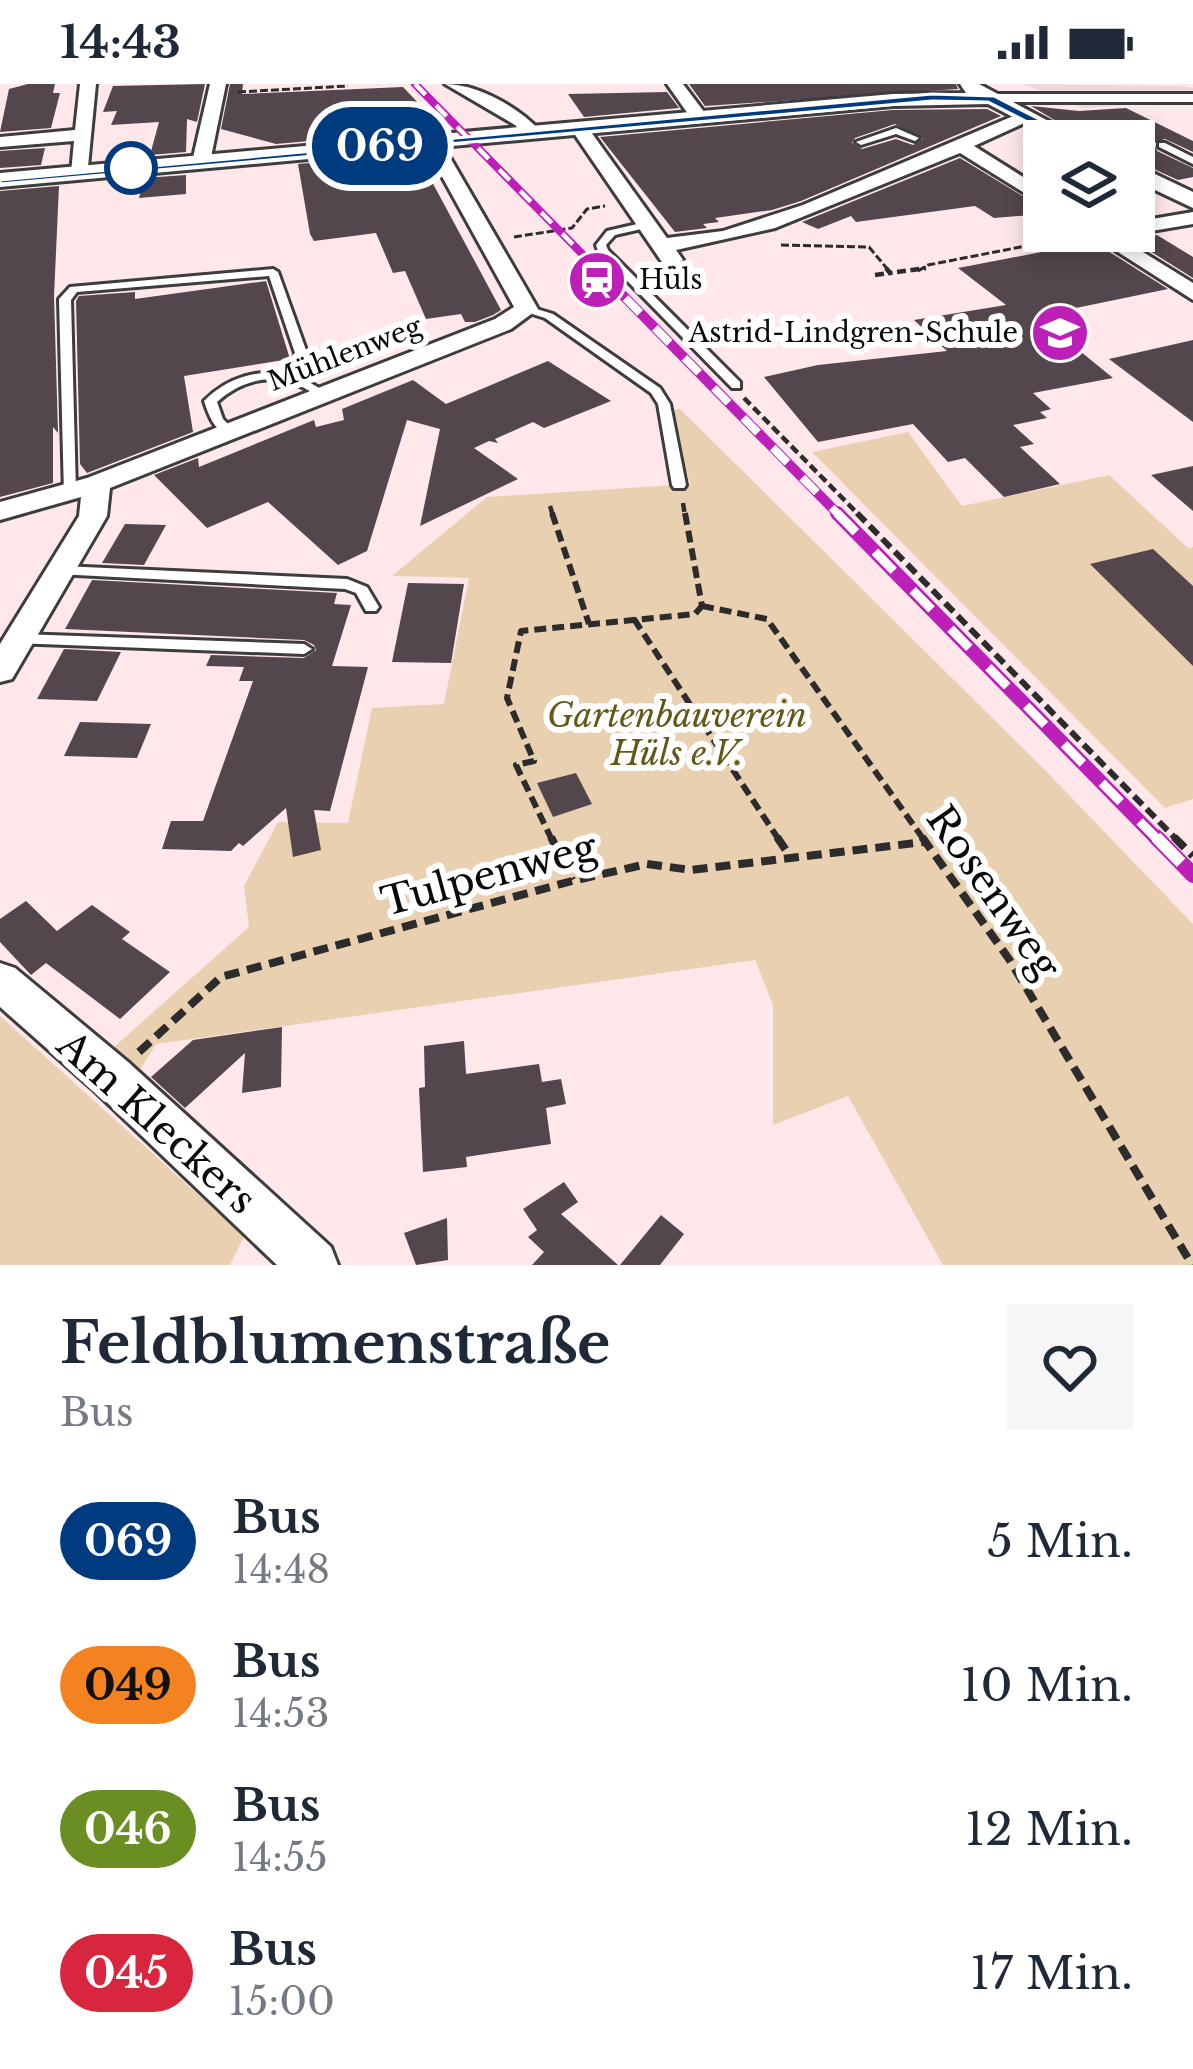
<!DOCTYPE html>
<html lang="de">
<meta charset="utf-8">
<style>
:root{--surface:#fff;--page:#f6f6f7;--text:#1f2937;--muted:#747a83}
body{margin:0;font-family:"Libre Baskerville",serif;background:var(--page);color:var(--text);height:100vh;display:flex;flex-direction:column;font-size:45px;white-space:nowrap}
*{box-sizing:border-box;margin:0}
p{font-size:39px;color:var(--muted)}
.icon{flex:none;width:66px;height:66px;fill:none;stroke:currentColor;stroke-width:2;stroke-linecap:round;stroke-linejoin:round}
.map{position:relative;height:1181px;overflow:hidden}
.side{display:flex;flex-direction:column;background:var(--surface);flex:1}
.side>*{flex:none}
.badge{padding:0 24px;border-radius:39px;font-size:42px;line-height:78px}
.buttons{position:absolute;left:1023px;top:36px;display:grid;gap:24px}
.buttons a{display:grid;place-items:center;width:132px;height:132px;border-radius:0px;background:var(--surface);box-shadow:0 6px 18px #0003;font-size:60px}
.map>.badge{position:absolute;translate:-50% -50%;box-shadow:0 0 0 6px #fff}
.round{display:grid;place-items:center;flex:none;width:126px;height:126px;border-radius:0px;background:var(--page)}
.summary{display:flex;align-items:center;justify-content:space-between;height:204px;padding:0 60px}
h1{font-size:57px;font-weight:800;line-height:90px}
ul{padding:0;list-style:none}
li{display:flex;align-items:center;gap:36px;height:144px;padding:0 60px}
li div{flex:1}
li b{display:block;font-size:45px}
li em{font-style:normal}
li .badge{min-width:132px;font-weight:700;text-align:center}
.status{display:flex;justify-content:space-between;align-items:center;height:84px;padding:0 60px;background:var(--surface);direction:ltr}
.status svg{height:33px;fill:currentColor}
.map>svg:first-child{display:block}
.green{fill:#e9d0b1}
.plaza{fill:#edd8dc}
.building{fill:#53464d;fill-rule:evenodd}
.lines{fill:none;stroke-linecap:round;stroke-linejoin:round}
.service-casing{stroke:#3d3d3d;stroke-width:6}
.pedestrian-casing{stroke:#3d3d3d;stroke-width:6}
.minor-casing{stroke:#3d3d3d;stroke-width:6}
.tertiary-casing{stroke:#3d3d3d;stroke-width:6}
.path-far3{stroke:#2c2c2c;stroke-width:3;stroke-dasharray:8 3;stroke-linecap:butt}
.path-far2{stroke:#2c2c2c;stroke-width:4.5;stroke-dasharray:9 4.5;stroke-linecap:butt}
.path-far1{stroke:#2c2c2c;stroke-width:6;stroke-dasharray:12 6;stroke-linecap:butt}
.path{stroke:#2c2c2c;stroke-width:8;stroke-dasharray:15 8;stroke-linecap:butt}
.service{fill:#fff;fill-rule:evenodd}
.pedestrian{fill:#fff;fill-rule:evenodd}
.minor{fill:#fff;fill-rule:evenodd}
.tertiary{fill:#fff;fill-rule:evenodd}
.rail-far3-casing{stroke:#bc20b8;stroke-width:8}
.rail-far2-casing{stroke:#bc20b8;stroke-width:10}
.rail-far1-casing{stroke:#bc20b8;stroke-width:14}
.rail-casing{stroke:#bc20b8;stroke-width:16}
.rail-far3{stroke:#fff;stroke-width:4.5;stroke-dasharray:15;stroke-linecap:butt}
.rail-far2{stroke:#fff;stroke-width:8;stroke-dasharray:21;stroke-linecap:butt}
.rail-far1{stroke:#fff;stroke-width:9;stroke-dasharray:27;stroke-linecap:butt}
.rail{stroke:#fff;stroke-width:12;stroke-dasharray:36;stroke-linecap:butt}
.line{fill:#003b80;stroke:#fff;stroke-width:3}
.stop-dot{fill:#fff;stroke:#003b80;stroke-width:6}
.labels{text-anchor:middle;stroke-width:12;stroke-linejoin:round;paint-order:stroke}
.far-poi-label{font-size:27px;fill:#0a0a0a;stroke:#fff;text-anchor:start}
.far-street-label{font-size:27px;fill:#0a0a0a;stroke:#fff}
.park-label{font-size:33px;font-style:italic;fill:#62581a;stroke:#fff}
.near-street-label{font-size:39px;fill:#0a0a0a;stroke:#fff}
</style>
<div class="status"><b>14:43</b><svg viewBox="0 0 49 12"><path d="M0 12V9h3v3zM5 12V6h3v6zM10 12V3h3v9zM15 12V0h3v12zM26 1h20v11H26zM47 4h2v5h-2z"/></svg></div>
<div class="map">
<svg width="1193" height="1181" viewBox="0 0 1193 1181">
<rect width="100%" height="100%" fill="#ffe7ea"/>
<g class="green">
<polygon points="680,325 1044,685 1193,840 1193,1181 943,1181 848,1012 773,1041 773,921 755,876 156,960 140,986 114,963 249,843 244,802 278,738 348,739 372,624 444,620 469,494 392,492 487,413 690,400 669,327"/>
<polygon points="908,348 962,422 1109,391 1188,464 1193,463 1193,715 1165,724 812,368"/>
<polygon points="0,932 244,1152 230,1181 0,1181"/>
</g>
<polygon class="plaza" points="1023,0 1183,2 1193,4 1193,17 1083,24"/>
<g class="building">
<polygon points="28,0 55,0 53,9 60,9 51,44 0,48 9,5"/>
<polygon points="205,0 197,38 187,35 186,68 150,71 159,38 111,41 117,27 103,28 113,2"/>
<polygon points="230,0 243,0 242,10 403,3 443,45 276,60 221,45"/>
<polygon points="689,0 956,0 958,5 705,22"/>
<polygon points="667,8 679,24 584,33 568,10"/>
<polygon points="1031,22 1079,27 1126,24 1193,57 1193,68 1165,55 1154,59 1157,67 1193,84 1193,93 1178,96 1134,76 1134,57 1090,57"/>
<path d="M987,25L1001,32L801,117L772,126L715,134L719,138L703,140L707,144L675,148L600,53L893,26ZM895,40L923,55L913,61L896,55L862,65L852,59L855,54Z"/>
<polygon points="45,64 41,81 0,84 0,67"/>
<polygon points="417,70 501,226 493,231 475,238 465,238 461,230 426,235 405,187 393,189 376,149 314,157 310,150 298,80"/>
<polygon points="960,74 1044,125 1044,130 994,134 975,122 856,138 851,132 818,145 802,138"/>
<polygon points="186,91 186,110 139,114 144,94"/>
<polygon points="59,102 54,212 58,349 53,343 53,399 0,413 0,107"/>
<polygon points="1118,147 1135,154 1157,151 1193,173 1193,194"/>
<polygon points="1089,155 1168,205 1037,232 1113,294 1033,309 1051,325 1040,328 1047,334 1013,341 1034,360 1020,363 1060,400 1004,413 965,374 948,378 913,340 818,358 764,293 818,281 947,267 914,236 1006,221 958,184 1089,159"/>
<polygon points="266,197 290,275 184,292 193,348 87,389 80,380 76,217 79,212 135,208 135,215"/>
<polygon points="1193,256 1193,338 1109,275"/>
<polygon points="548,277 611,317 544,344 533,338 495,355 498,359 489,357 474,364 518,395 420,442 440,345 407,336 367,467 338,481 268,418 207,444 154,391 198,374 199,383 314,336 316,343 344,336 342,325 413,296 446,320"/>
<polygon points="1193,382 1193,427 1151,391"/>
<polygon points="125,440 166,441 144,481 102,479"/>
<polygon points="1153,465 1193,502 1193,582 1090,480"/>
<polygon points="92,496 337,509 334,520 351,521 332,582 368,583 330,727 314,726 321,766 293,773 286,724 243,762 239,759 231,767 162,765 171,737 203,737 253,597 239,597 244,583 206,582 211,571 304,574 316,566 314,561 304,556 65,545"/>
<polygon points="408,499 464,500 451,579 392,578"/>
<polygon points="64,565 121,568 97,617 37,615"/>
<polygon points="80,638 151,640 137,674 64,672"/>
<polygon points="576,689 592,720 553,733 537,699"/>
<polygon points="26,817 57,847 92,821 130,848 122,855 170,888 120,935 46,879 31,891 0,858 0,835"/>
<polygon points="282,943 281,1003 242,1009 245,969 185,1024 151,993 193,956"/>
<polygon points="464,957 466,990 539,980 542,998 561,995 566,1020 546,1024 551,1060 466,1073 467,1083 423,1088 419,1004 425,1003 424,962"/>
<polygon points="564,1098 578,1118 561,1130 618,1181 532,1181 544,1168 528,1153 537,1146 523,1125"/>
<polygon points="661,1131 684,1150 660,1181 620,1181"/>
<polygon points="447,1134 448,1176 416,1181 404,1149"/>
</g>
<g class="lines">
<g class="service-casing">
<g id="service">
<polygon points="896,44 919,54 915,57 896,50 861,61 856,58"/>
<polygon points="1159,59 1165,59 1193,73 1193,80 1159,63"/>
<polygon points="646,138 650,139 650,143 615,151 606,161 608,166 740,298 740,304 732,304 598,167 596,161 607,147"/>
<path d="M273,185L278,188L307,269L304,295L329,310L327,313C316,312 311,307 300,302C271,288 240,297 217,318L223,335L236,348L229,352C214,346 209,332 204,317C228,293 259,284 292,291L295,269L269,192L77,208L71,216L76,408L74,411H64L59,215L70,203Z"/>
<polygon points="527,222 553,230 660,304 670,320 686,401 684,404 674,404 672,401 658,320 651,309 545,234 523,227 521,225"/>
<polygon points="62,482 347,495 367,503 379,523 376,527 366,527 356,509 345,505 57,490 54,487"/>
<polygon points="20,550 304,560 312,565 304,570 14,559 12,555"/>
</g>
</g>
<g class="pedestrian-casing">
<polygon id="pedestrian" points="1193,10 1193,18 990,18 984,14 990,10"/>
</g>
<g class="minor-casing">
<g id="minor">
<polygon points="80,0 96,0 87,93 71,89 74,57 0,63 0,53 75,46"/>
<polygon points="210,0 226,0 210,78 201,84 192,78"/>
<path d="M445,0C478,0 520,24 542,49L527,53L515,41Z"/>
<polygon points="667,0 683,0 708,33 705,37 693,37"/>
<polygon points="1025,27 1031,28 1031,36 974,62 1044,106 1044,121 960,69 775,144 676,166 683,176 672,182 664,181 571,45 586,41 667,154 723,147 803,121"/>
<polygon points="426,54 441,58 538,225 511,245 110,404 107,432 12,595 0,598 0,560 79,432 81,413 0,436 0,418 87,394 495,235 514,223 423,58"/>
<polygon points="1193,128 1193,140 1134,150 1126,147 1134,147 1134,138"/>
<polygon points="1085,147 1109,147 1193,199 1193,216"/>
<polygon points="0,879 15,884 128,978 331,1163 338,1181 277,1181 96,1008 0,923"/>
</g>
</g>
<g class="tertiary-casing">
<g id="tertiary">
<polygon points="960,0 979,0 1086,57 1059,57 988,20 893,22 0,103 0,89 893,10 966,9"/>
<polygon points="1134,80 1193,108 1193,124 1134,96"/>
</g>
</g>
<g class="path-far3">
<polyline points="238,8 348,2"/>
<polyline points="514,153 572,144 587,125 605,122"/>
<polyline points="781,161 869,163 889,187"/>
<polyline points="918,187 928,181 1072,153"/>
</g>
<g class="path-far2">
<polyline points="886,184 890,189 926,184"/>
<polyline points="875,191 890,189"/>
<polyline points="744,314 860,432"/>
<polyline points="683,419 685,432"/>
<polyline points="550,422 553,432"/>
</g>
<g class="path-far1">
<polyline points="552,429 589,540"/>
<polyline points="685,429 702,522"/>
<polyline points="857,429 1177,756"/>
<polyline points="702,522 767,535 924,756"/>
<polyline points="634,535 779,756"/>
<polyline points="552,756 516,681 534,677 507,614 521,547 695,530 702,522"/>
</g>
<g class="path">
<polyline points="551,753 572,796"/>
<polyline points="777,753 792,775"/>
<polyline points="922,753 1009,875 1192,1181"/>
<polyline points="1174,753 1193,772"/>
<polyline points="139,968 221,893 572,797 647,780 691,786 924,758"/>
</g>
<use href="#service" class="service"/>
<use href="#pedestrian" class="pedestrian"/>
<use href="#minor" class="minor"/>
<use href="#tertiary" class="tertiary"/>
<g class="rail-far3-casing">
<polyline id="rail-far3" points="415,0 599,187"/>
</g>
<g class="rail-far2-casing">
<polyline id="rail-far2" points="596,184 840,432"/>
</g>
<g class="rail-far1-casing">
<polyline id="rail-far1" points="837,429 1158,756"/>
</g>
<g class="rail-casing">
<polyline id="rail" points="1156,753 1193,791"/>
</g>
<use href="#rail-far3" class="rail-far3"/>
<use href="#rail-far2" class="rail-far2"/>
<use href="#rail-far1" class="rail-far1"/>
<use href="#rail" class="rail"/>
</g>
<polygon class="line" points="932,10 994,12 1082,57 1071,60 988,18 932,17 0,100 0,96"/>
<defs>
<g id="station-disc" transform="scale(3)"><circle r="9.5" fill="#bc20b8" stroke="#fff"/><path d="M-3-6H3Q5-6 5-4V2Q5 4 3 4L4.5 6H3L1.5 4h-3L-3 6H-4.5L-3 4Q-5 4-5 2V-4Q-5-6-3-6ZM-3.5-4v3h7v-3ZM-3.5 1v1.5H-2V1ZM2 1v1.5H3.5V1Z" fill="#fff"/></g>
<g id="school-disc" transform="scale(3)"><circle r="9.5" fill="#bc20b8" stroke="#fff"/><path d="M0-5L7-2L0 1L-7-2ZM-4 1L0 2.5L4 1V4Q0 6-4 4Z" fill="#fff"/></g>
</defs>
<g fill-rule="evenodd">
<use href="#station-disc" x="597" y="196"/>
<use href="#school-disc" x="1060" y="249"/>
</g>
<circle class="stop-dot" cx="131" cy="84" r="24"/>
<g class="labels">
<g class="far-poi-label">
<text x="639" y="205">Hüls</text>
<text x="1018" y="258" text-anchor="end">Astrid-Lindgren-Schule</text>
</g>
<g class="far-street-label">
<text transform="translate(345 270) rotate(-21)" y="9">Mühlenweg</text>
</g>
<g class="park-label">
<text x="677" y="643">Gartenbauverein<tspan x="677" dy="38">Hüls e.V.</tspan></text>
</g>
<g class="near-street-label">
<text transform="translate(489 790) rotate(-15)" y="14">Tulpenweg</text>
<text transform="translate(994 808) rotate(55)" y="14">Rosenweg</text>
<text transform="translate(157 1038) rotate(42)" y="14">Am Kleckers</text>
</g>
</g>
</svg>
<div class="buttons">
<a><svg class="icon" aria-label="layers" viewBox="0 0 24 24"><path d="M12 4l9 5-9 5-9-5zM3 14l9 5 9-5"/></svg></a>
</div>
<b class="badge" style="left:380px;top:62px;background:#003b80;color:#fff">069</b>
</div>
<section class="side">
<div class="summary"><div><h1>Feldblumenstraße</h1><p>Bus</p></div><a class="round"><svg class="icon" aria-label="heart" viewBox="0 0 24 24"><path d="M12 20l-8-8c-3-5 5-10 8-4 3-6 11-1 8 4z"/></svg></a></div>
<ul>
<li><span class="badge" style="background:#003b80;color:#fff">069</span><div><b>Bus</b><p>14:48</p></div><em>5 Min.</em></li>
<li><span class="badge" style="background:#f58220;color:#111">049</span><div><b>Bus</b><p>14:53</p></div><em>10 Min.</em></li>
<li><span class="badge" style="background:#6b8e23;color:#fff">046</span><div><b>Bus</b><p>14:55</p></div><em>12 Min.</em></li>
<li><span class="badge" style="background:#d7263d;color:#fff">045</span><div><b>Bus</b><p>15:00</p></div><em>17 Min.</em></li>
</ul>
</section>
